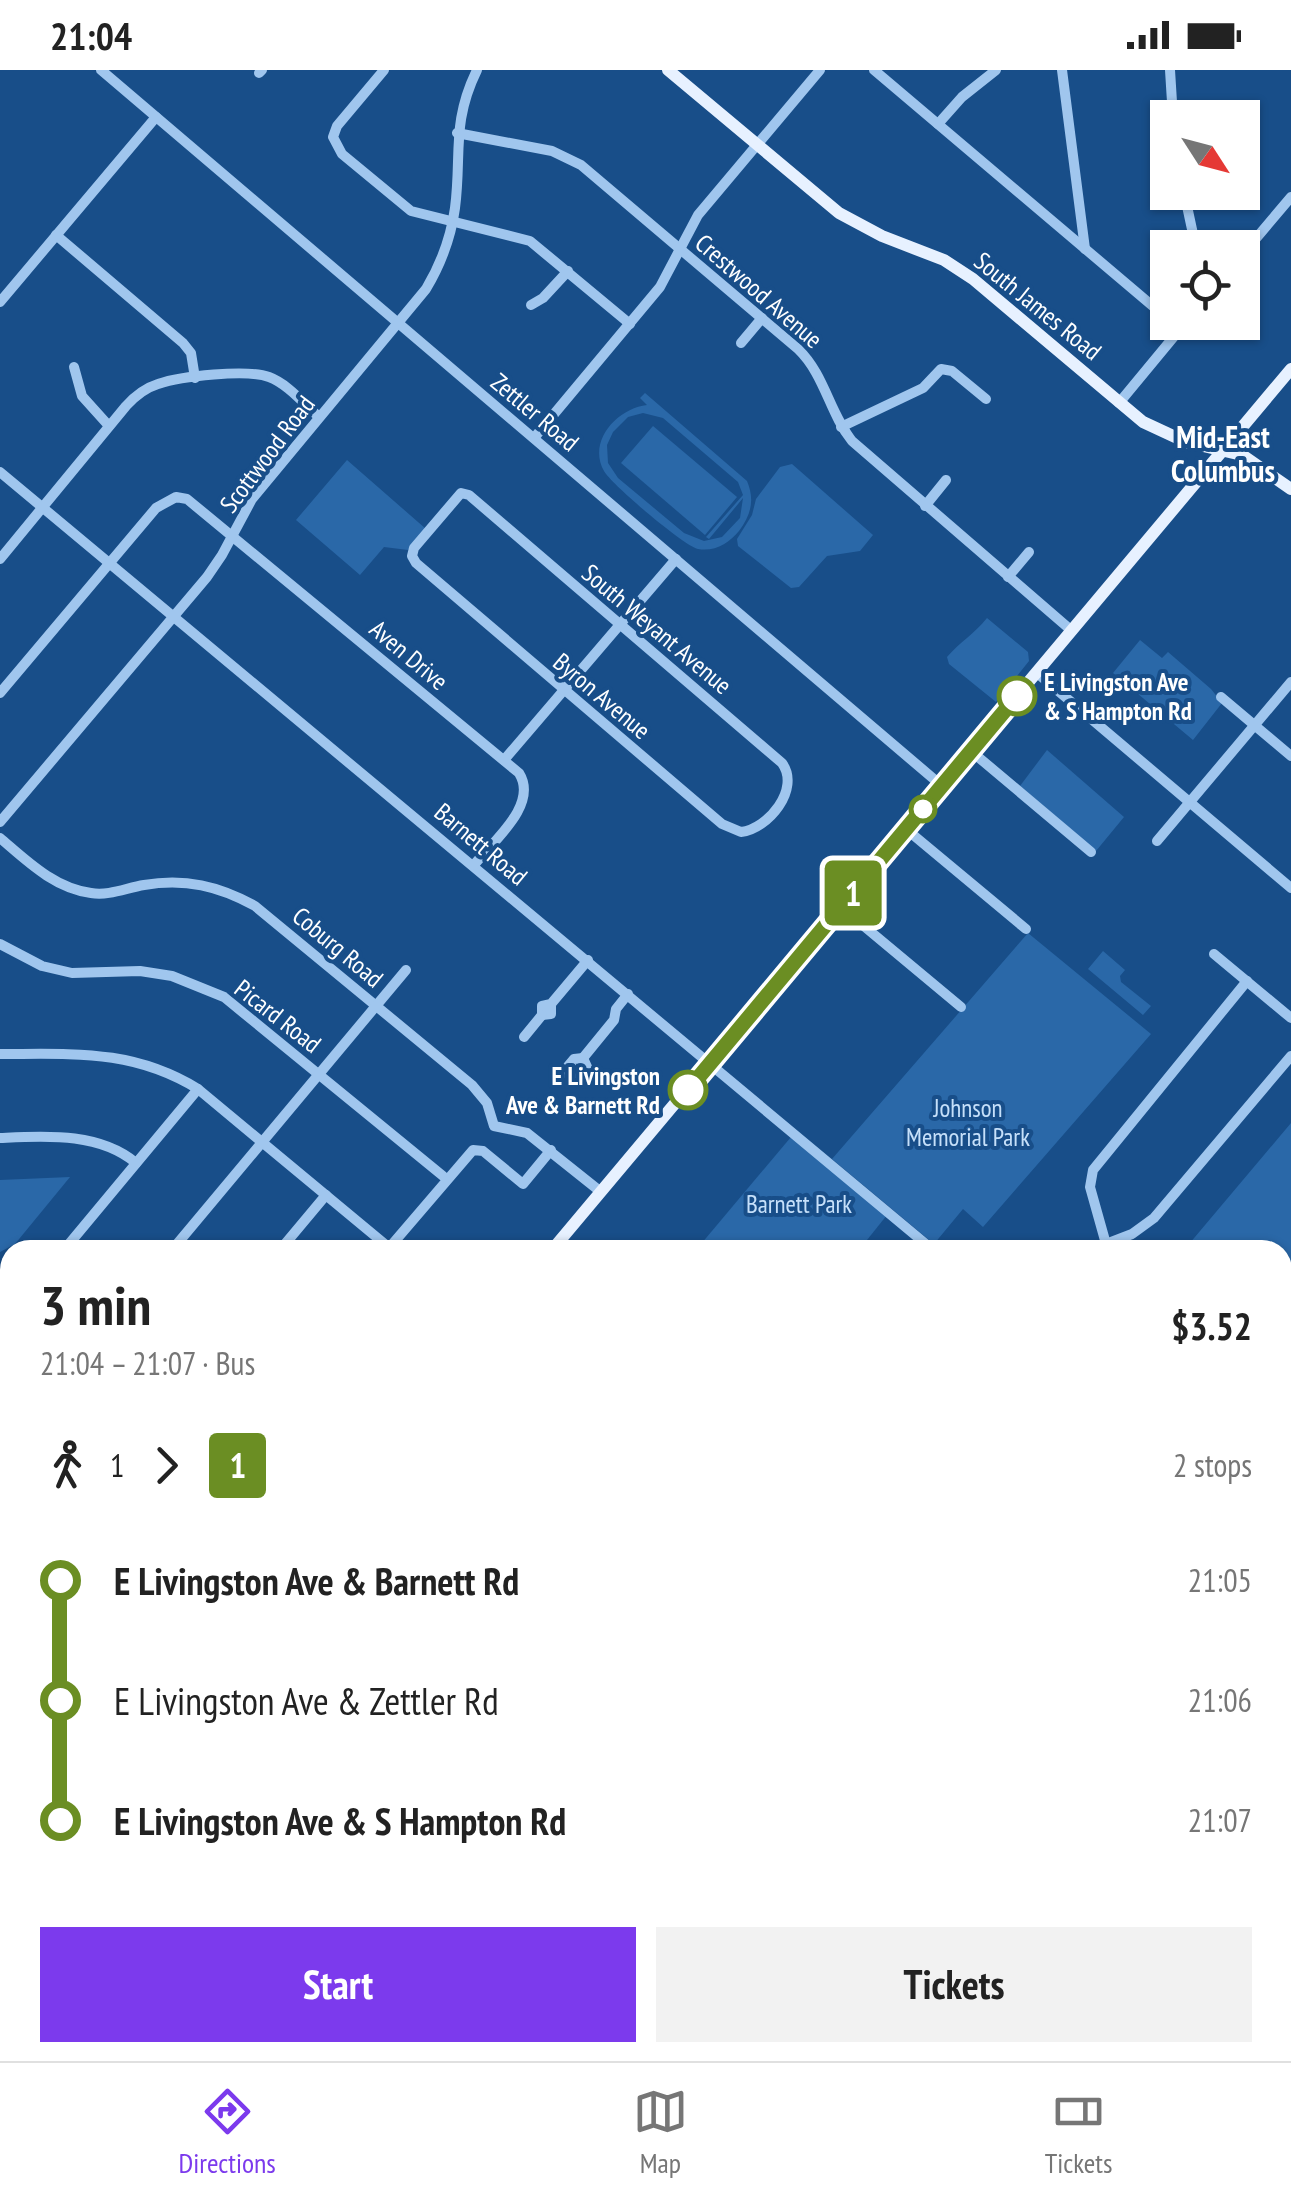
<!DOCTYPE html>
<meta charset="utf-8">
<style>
:root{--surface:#fff;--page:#f2f2f2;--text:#222;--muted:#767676;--line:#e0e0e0;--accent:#7c3aed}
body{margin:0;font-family:"PT Sans Narrow",sans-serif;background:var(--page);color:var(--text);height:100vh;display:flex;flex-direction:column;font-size:38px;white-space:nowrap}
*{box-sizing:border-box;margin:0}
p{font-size:32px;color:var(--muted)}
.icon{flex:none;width:55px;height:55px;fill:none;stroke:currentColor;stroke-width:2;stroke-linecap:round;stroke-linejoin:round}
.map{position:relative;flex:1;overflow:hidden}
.details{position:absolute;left:0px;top:1170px;width:1292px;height:822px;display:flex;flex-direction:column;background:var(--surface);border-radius:30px 30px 0 0;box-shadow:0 2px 8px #0004}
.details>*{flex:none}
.badge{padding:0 20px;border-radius:8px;font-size:35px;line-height:65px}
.needle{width:65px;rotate:126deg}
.controls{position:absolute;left:1150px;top:30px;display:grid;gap:20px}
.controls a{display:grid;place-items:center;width:110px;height:110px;border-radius:0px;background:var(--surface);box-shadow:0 2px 8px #0004;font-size:50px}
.map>.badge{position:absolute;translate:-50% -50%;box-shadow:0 0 0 5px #fff}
.legs{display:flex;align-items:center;gap:15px;height:110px;padding:0 40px;font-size:32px}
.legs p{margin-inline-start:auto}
.overview{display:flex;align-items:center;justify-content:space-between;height:170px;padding:0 40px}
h1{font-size:55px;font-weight:800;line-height:75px}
.action{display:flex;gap:20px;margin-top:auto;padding:20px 40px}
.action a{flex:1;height:115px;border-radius:0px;background:var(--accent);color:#fff;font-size:40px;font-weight:800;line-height:115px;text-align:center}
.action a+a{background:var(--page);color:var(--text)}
ul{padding:0 40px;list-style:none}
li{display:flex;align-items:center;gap:35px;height:120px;font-size:38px}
li i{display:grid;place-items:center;width:15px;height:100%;margin:0 12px;background:currentColor}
li i::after{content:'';width:25px;height:25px;margin:-12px;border:8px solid;border-radius:50%;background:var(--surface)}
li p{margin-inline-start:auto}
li:first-child i{background:linear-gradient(#0000 50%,currentColor 0)}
li:last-child i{background:linear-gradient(currentColor 50%,#0000 0)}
.status{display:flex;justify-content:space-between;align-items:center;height:70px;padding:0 50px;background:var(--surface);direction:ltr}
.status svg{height:28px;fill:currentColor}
.tab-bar{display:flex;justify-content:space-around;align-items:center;height:140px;border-top:2px solid var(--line);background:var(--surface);font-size:28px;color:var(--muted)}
.tab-bar a{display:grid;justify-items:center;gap:5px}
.tab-bar .active{color:var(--accent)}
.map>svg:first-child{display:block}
.green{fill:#2a68a8;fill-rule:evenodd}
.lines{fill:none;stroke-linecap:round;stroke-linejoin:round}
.stream{stroke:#93c2f0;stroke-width:2.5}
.minor{stroke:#a0c6ee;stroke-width:10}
.major{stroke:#e7f1ff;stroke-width:12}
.line-1-casing{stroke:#fff;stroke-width:22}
.line-1{stroke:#6b8e23;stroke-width:15}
.stop-1-dot{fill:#fff;stroke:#6b8e23;stroke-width:5}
.labels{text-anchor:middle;stroke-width:8;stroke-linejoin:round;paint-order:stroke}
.street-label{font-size:25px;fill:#fff;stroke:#184e89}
.stop-label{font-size:25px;font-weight:bold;fill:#fff;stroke:#184e89;text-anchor:start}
.park-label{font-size:25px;fill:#c6e0fa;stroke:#184e89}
.quarter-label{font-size:30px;font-weight:bold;fill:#fff;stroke:#184e89}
</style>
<div class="status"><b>21:04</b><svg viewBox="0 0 49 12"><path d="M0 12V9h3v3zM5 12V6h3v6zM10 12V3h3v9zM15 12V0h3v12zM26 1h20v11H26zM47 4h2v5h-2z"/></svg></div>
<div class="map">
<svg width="1291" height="1991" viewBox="0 0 1291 1991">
<rect width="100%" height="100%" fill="#184e89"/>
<g class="green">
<path d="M645,323L747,411C755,430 751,445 739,461C729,473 715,482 698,479C684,476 611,414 604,401C587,371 618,338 647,335L640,328ZM643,343L663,348L738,412L743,425L706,467L709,469L743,428L740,448L722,467L704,471L684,463L618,408L608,393L607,375L613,362L628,347Z"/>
<polygon points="653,356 737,427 705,465 621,393"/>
<polygon points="347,390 426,459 408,480 384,477 360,505 296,450"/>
<polygon points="792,394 873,465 860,481 827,486 799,517 791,518 738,476 737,469 752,445 756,429 780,397"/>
<path d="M987,548L1028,582L1029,591L996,632L949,594L947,587C960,572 974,564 987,548Z"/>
<polygon points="1140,570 1162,588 1168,582 1211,619 1222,633 1193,670 1113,603"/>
<polygon points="1047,680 1124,747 1096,781 1020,716"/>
<polygon points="1028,863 1151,964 983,1157 963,1139 934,1174 832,1089"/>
<polygon points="1103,881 1125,900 1120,906 1121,912 1151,936 1143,945 1088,899"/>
<polygon points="1291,1053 1291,1302 1283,1312 1282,1180 1184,1180"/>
<polygon points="791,1067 887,1145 859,1180 696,1180"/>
<polygon points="70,1107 15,1174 0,1182 0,1110"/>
</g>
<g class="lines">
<polyline class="stream" points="948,1982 958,1991"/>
<g class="minor">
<polyline points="101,0 942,716"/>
<polyline points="384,0 337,56 333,67 342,84 411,141 530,171 630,254"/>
<polyline points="874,0 1168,249"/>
<polyline points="1062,0 1085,179"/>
<polyline points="1170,0 1173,48"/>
<polyline points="259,3 262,0"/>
<polyline points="938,54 962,27 996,0"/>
<path d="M457,63L552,81L581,95L798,279C825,305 829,342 852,371L1072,561"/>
<polyline points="1184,122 1196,178"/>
<polyline points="56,165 183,273 191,283 195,308"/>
<polyline points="1242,185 1291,127"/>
<polyline points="0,232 156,47"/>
<polyline points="531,235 543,228 568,201"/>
<polyline points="741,273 762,248"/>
<polyline points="74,297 82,326 109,356"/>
<polyline points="1119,333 1186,252"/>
<polyline points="841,357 923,318 941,299 952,301 986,329"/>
<polyline points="534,368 660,217 698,145 820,0"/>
<polyline points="0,402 933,1180"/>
<path d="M461,423L469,425L782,693C801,719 768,759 741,762L722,754L416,493L412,486L414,478Z"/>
<polyline points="925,436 946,410"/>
<path d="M0,489L126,336C135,326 145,318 158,314C181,306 247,299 269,307C288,314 304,334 319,347"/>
<polyline points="1008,507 1029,482"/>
<polyline points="1037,603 1291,818"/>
<path d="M0,623L156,438L176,427L187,429L519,703C539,735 493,771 474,795"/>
<polyline points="1221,627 1291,686"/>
<polyline points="971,681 1091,782"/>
<polyline points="504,690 676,489"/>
<path d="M0,752L207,507L222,485L252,429L426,219C441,194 451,167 455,138C462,85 451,53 477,0"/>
<polyline points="906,759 1026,859"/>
<path d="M0,768C27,791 54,818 91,823C109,826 126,818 144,815C185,808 219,816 255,836L472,1015L487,1033L494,1056L527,1063L601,1122"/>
<polyline points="1157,771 1291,612"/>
<polyline points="841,837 961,937"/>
<polyline points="0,874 42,896 72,903 140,901 172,906 224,927 443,1106"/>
<polyline points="1214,884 1291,948"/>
<polyline points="551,934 551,944 542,945 542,936 551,934 588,890"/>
<polyline points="524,967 542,945"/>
<path d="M0,984C74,984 133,979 198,1019L392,1180"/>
<polyline points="583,988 614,950 616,939 628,924"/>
<polygon points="583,988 588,999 578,1012 564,1001 574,989"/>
<path d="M0,1068C46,1066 99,1062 136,1093"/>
<polyline points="1106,1174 1090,1117 1093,1100 1247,911"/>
<polyline points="1106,1174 1132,1164 1154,1148 1291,986"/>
<polyline points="389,1178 473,1080 483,1081 523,1114 551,1080"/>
<polyline points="64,1180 198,1019"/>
<polyline points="172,1180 406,900"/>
<polyline points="280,1180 326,1125"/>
<polyline points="0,1221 10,1220"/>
<polyline points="1282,1340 1291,1347"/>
<polyline points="0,1348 10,1356"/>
<polyline points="0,1386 10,1374"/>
<polyline points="0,1462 10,1470"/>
<polyline points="1282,1475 1291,1482"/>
<polyline points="0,1497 10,1485"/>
<polyline points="0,1966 10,1976"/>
<polyline points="18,1982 29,1991"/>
<polyline points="156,1982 166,1991"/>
<polyline points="393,1982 403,1991"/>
<polyline points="894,1982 904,1991"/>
<polyline points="271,1991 278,1982"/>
<polyline points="504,1991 511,1982"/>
<polyline points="627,1991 635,1982"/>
<polyline points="750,1991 757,1982"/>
<polyline points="784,1991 791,1982"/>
<polyline points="839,1991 846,1982"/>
</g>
<g class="major">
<polyline points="668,0 839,143 882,166 944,190 973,209 1143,352 1186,372 1242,385 1291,419"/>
<polyline points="552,1180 1291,299"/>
<polyline points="0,1837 10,1825"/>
</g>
</g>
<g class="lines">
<g class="line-1-casing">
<polyline id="line-1" points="688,1020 1017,626"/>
</g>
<use href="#line-1" class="line-1"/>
</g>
<g class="stop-1-dot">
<circle cx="1017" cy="626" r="18"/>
<circle cx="923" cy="739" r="12"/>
<circle cx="688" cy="1020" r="18"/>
</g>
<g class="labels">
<g class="street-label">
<text transform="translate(759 221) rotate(41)" y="9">Crestwood Avenue</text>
<text transform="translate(1038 236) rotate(39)" y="9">South James Road</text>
<text transform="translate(535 342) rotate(40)" y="9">Zettler Road</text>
<text transform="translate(267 384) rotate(-53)" y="9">Scottwood Road</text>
<text transform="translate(657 559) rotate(40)" y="9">South Weyant Avenue</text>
<text transform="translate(409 585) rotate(40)" y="9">Aven Drive</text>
<text transform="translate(602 626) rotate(40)" y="9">Byron Avenue</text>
<text transform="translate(481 774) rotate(40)" y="9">Barnett Road</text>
<text transform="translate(338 877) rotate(40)" y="9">Coburg Road</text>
<text transform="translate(278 946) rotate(38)" y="9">Picard Road</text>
</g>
<g class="stop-label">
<text x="1044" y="621">E Livingston Ave<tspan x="1044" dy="29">&amp; S Hampton Rd</tspan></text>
<text x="660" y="1015" text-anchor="end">E Livingston<tspan x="660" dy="29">Ave &amp; Barnett Rd</tspan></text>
</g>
<g class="park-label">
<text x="968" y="1047">Johnson<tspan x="968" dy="29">Memorial Park</tspan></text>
<text x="799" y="1143">Barnett Park</text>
</g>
<g class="quarter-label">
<text x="1223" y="378">Mid-East<tspan x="1223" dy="34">Columbus</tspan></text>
</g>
</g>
</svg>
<div class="controls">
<a><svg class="needle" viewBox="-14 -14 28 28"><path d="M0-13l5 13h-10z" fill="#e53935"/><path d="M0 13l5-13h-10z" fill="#767676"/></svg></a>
<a><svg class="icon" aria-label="locate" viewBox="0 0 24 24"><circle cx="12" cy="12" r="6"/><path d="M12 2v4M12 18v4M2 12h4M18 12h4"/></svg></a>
</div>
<b class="badge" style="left:853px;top:823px;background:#6b8e23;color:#fff">1</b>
<section class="details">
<div class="overview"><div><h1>3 min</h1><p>21:04 – 21:07 · Bus</p></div><b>$3.52</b></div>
<div class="legs"><svg class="icon" aria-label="walk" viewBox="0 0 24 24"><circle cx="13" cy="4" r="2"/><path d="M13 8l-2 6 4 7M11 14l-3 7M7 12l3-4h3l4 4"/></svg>1<svg class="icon" aria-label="forward" viewBox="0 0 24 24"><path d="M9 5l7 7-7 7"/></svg><b class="badge" style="background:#6b8e23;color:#fff">1</b><p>2 stops</p></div>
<ul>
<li><i style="color:#6b8e23"></i><b>E Livingston Ave &amp; Barnett Rd</b><p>21:05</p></li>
<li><i style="color:#6b8e23"></i><span>E Livingston Ave &amp; Zettler Rd</span><p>21:06</p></li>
<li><i style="color:#6b8e23"></i><b>E Livingston Ave &amp; S Hampton Rd</b><p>21:07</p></li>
</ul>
<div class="action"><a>Start</a><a>Tickets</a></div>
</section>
</div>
<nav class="tab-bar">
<a class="active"><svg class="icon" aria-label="directions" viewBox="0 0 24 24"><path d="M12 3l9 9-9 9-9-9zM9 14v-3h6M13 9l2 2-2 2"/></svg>Directions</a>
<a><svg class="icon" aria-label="map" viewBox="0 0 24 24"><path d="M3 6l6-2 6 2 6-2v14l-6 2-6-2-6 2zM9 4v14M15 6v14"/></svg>Map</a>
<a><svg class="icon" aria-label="tickets" viewBox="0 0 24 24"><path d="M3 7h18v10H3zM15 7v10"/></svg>Tickets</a>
</nav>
